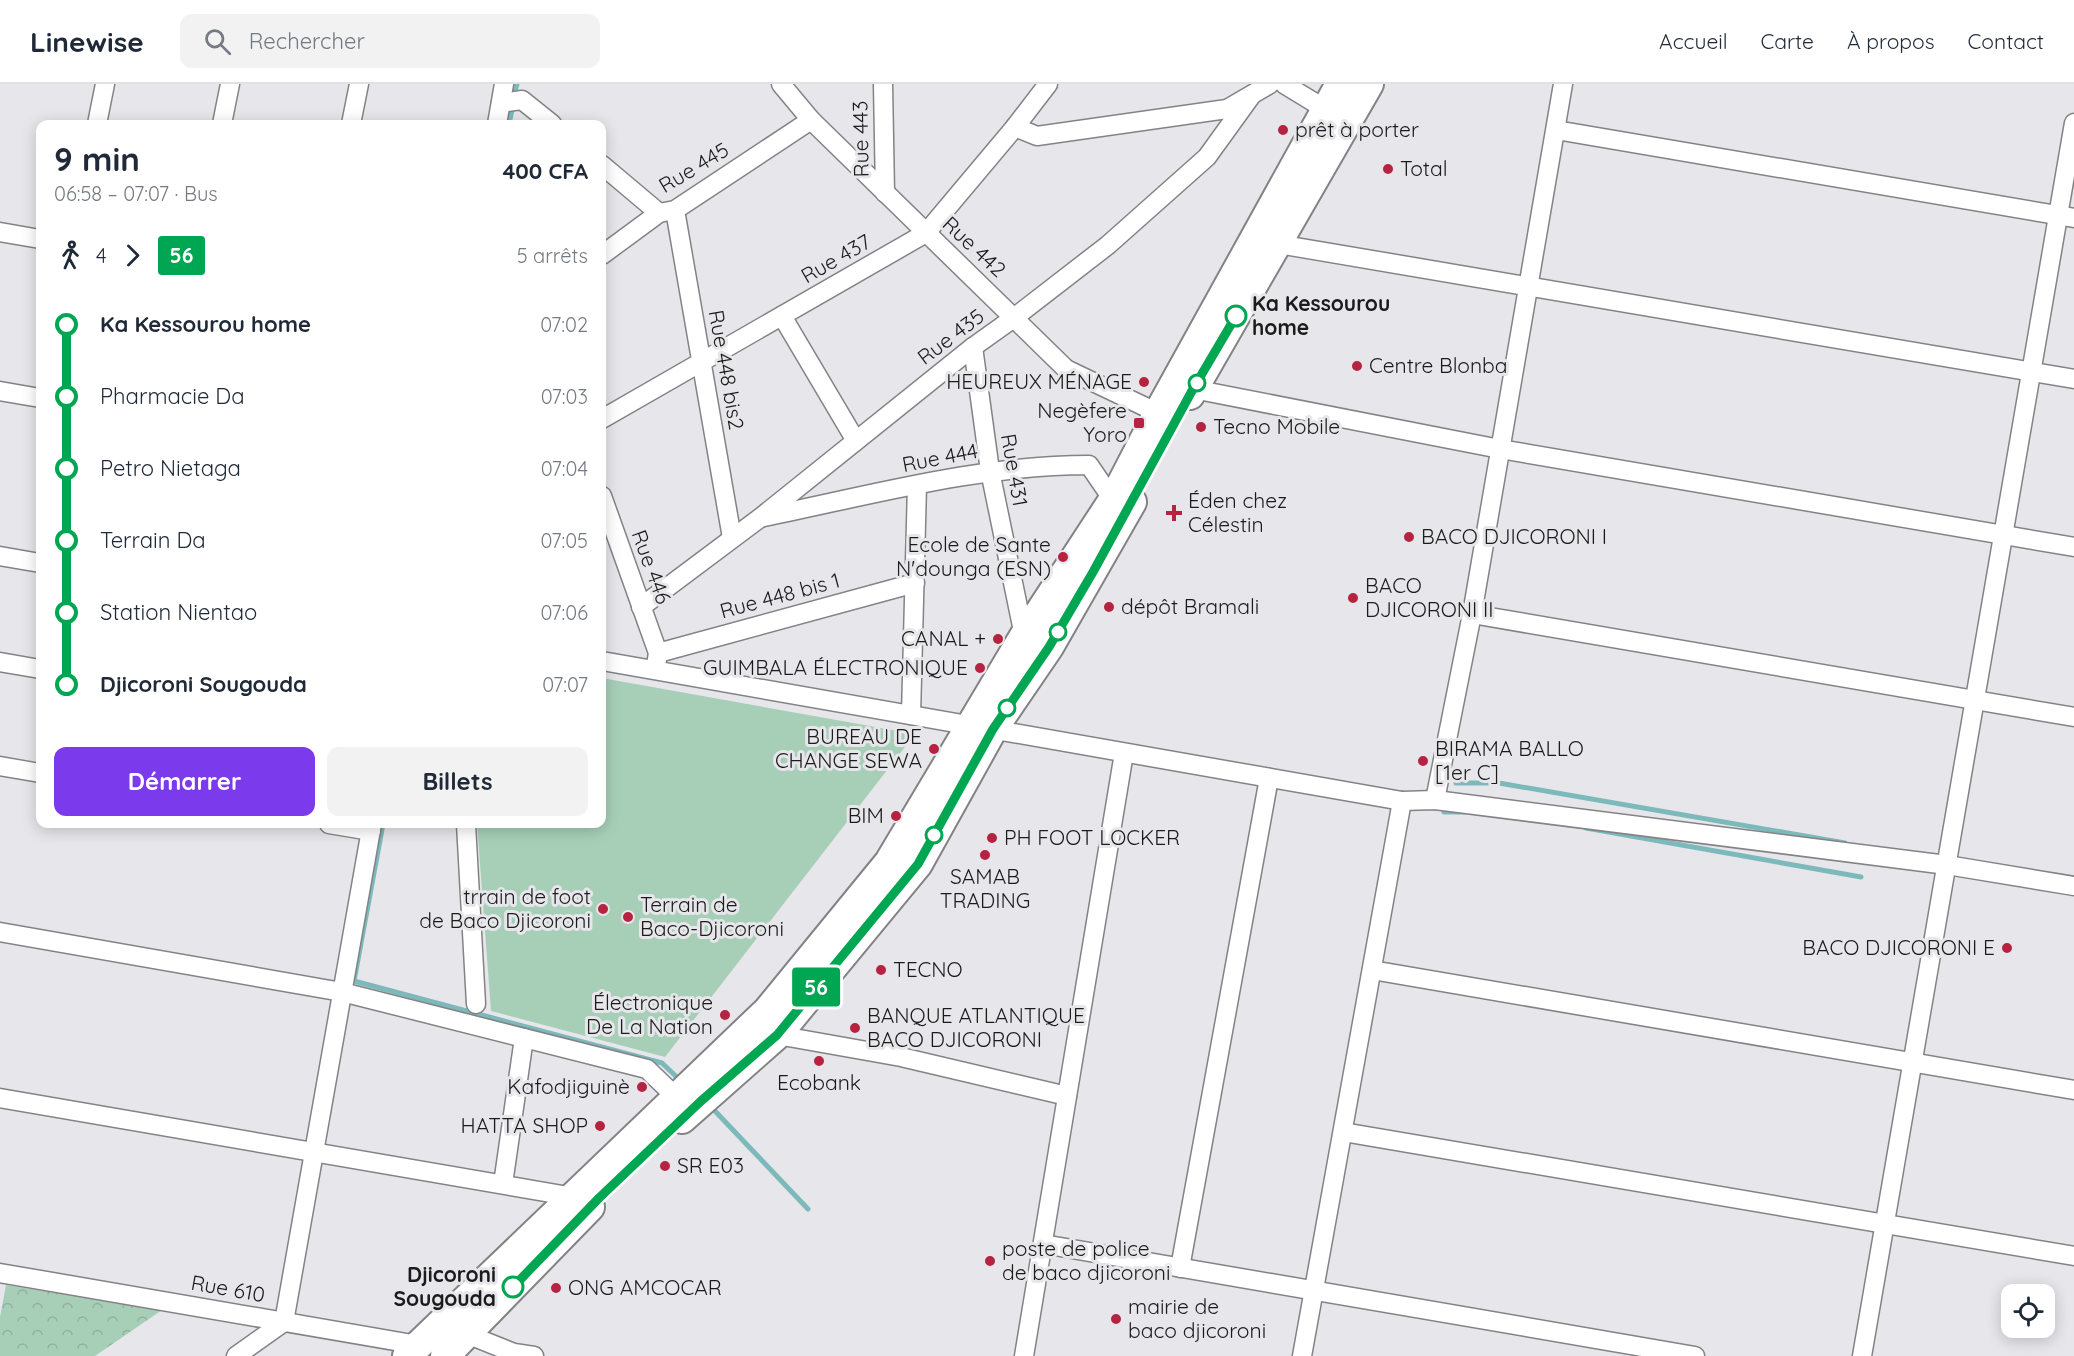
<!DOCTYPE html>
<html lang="fr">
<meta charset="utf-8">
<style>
:root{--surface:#fff;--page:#f2f2f3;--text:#1f2937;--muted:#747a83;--line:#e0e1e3;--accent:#7c3aed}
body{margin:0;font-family:Quicksand,sans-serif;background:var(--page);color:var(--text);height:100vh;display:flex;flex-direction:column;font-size:22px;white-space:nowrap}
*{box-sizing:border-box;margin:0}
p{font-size:20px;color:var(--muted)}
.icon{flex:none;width:33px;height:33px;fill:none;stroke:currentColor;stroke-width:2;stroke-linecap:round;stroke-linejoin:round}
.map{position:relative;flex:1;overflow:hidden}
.panel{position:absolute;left:36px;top:36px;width:570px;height:708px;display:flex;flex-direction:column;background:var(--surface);border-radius:12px;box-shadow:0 3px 15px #0003}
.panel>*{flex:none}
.badge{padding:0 12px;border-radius:4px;font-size:21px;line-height:39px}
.buttons{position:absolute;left:2001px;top:1200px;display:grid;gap:12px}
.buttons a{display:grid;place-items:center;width:54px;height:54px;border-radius:12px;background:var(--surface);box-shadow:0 3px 15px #0003;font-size:30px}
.map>.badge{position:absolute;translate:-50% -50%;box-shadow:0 0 0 3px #fff}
.legs{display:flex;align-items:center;gap:9px;height:66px;padding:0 18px;font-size:20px}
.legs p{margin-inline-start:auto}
.summary{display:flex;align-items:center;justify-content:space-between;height:102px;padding:0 18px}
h1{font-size:33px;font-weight:800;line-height:45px}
.cta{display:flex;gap:12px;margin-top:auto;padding:12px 18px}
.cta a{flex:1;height:69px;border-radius:12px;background:var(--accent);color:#fff;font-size:24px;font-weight:800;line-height:69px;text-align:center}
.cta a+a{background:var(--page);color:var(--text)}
ul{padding:0 18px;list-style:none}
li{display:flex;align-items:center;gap:21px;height:72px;font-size:22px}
li i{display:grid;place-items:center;width:9px;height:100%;margin:0 8px;background:currentColor}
li i::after{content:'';width:15px;height:15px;margin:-8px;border:4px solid;border-radius:50%;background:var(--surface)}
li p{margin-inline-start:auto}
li:first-child i{background:linear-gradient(#0000 50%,currentColor 0)}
li:last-child i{background:linear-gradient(currentColor 50%,#0000 0)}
header{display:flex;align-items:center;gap:36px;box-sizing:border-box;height:84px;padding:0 30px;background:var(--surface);border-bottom:2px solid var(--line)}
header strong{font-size:28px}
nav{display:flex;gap:33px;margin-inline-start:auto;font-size:21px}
.search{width:420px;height:54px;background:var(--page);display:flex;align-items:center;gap:15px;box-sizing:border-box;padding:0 21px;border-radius:12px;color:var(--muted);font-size:22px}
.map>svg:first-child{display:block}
.forest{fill:url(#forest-crowns)}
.garden{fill:#a7cfb8}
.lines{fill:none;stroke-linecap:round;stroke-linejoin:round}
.stream{stroke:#7cb9bb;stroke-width:5}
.minor-casing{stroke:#838285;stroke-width:21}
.primary-casing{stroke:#838285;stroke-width:32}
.minor{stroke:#fff;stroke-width:18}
.primary{stroke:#fff;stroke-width:28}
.line-1-casing{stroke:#fff;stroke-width:14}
.line-1{stroke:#00a651;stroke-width:9}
.poi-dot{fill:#b52341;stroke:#e7e6ea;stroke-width:2}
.stop-1-dot{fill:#fff;stroke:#00a651;stroke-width:3}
.labels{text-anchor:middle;stroke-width:6;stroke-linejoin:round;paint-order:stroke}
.poi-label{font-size:21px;fill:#1b1b1c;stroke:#e7e6ea;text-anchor:start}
.street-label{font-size:21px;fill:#1b1b1c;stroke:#e7e6ea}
.stop-label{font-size:21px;font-weight:bold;fill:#1b1b1c;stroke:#e7e6ea;text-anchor:start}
</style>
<header>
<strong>Linewise</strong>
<div class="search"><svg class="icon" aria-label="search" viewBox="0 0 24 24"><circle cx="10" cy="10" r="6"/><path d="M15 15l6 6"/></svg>Rechercher</div>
<nav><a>Accueil</a><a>Carte</a><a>À propos</a><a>Contact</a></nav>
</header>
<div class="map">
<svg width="2074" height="1272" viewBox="0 0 2074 1272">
<defs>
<pattern id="forest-crowns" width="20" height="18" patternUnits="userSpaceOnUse" patternTransform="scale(1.5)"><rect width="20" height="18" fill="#a7cfb8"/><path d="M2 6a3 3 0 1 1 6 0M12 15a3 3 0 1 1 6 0" fill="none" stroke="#8fb19e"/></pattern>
</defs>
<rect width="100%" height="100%" fill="#e7e6ea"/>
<polygon class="forest" points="6,1201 162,1226 95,1272 0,1272 0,1233"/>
<polygon class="garden" points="602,594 915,650 665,973 491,927 477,740 602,740"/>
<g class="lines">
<g class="stream">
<polyline points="514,12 517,0"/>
<polyline points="509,40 513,21"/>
<polyline points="1456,699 1499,699 1845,759"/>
<polyline points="1444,728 1464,728"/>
<polyline points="383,740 354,897 662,979 681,997"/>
<polyline points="1586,744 1861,793"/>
<polyline points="714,1026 808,1125"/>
</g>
<g class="minor-casing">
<g id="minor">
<polyline points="781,0 811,36 1066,285 1158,329"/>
<polyline points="883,0 885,109"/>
<polyline points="1284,0 1325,25"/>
<polyline points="501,19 522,16 552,40"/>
<polyline points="97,40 105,0"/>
<polyline points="222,40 230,0"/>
<polyline points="351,40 359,0"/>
<polyline points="497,40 504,0"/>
<polyline points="1015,43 1037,52 1227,25 1270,0"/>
<polyline points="1556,46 2074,134"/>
<polyline points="602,81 659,129"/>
<polyline points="675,126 732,454"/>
<polyline points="0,148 40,155"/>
<polyline points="1278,160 2074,295"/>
<polyline points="602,171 659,129 675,126 811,36"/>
<polyline points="782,232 856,357"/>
<polyline points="973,263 990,387 1024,552"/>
<polyline points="1185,301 1193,305 1500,365 2074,463"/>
<polyline points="0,307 40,314"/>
<polyline points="602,335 926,149 1015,43 1048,0"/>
<polyline points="602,412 658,569 656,581"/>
<path d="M764,433C872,411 979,381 1089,381L1113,416"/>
<polyline points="0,472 40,479"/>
<polyline points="641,523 760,434 973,263 1015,233 1108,161 1207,73 1251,12"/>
<polyline points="1472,530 2074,633"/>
<polyline points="658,569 915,499"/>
<polyline points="602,577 1402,717 1435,716 1947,781 2074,802"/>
<polyline points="0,578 40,585"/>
<polyline points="911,631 917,401"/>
<polyline points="0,682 40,689"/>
<polyline points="1435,716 1472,530 1563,0"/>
<polyline points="329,740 371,747"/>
<polyline points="466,740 476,920"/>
<polyline points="0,848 342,908 647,985 677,1014"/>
<polyline points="1372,886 2074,1006"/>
<polyline points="777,951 901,973 1067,1012"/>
<polyline points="0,1014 574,1113"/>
<polyline points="1343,1048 2074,1172"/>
<polyline points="503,1100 524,954"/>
<polyline points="1043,1160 1695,1272"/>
<polyline points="1180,1184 1269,694"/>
<polyline points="0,1189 424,1262"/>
<polyline points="459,1247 514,1269 534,1272"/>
<polyline points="236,1272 284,1238 372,740"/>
<polyline points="1024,1272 1124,669"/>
<polyline points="1302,1272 1402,717"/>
<polyline points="1862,1272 2074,39"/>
</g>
</g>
<g class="primary-casing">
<g id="primary">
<polyline points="1190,311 1369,0"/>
<polyline points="682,1035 777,951 918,780 993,645 1049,563 1132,418"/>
<polyline points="407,1272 768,926 889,778 1024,552 1113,416 1158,329 1340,0"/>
<polyline points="445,1272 590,1123"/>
</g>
</g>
<use href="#minor" class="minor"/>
<use href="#primary" class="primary"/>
</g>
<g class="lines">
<g class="line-1-casing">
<polyline id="line-1" points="513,1203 599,1114 701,1017 777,951 918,780 993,645 1049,563 1093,488 1193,305 1236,232"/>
</g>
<use href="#line-1" class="line-1"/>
</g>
<g class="poi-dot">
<circle cx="1283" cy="46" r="6"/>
<circle cx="1388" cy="85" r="6"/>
<circle cx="1357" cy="282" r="6"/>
<circle cx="1144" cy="298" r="6"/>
<rect x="1133" y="333" width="12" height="12" rx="3"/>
<circle cx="1201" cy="343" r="6"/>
<path d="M1171 420h6v6h6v6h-6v6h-6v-6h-6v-6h6z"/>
<circle cx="1409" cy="453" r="6"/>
<circle cx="1063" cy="473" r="6"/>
<circle cx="1353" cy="514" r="6"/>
<circle cx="1109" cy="523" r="6"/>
<circle cx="998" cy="555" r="6"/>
<circle cx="980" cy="584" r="6"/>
<circle cx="934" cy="665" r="6"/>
<circle cx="1423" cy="677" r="6"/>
<circle cx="896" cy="732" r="6"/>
<circle cx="992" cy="754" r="6"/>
<circle cx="985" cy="771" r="6"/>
<circle cx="603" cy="825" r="6"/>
<circle cx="628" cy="833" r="6"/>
<circle cx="2007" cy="864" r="6"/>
<circle cx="881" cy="886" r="6"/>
<circle cx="725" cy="931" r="6"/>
<circle cx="855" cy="944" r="6"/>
<circle cx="819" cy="977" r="6"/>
<circle cx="642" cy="1003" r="6"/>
<circle cx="600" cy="1042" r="6"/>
<circle cx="665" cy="1082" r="6"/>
<circle cx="990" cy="1177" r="6"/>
<circle cx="556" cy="1204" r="6"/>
<circle cx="1116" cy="1235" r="6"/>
</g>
<g class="stop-1-dot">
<circle cx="1236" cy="232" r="10"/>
<circle cx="1197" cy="299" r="8"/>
<circle cx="1058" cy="548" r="8"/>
<circle cx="1007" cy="624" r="8"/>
<circle cx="934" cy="751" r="8"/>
<circle cx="513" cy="1203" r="10"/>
</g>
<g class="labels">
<g class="poi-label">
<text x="1295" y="53">prêt à porter</text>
<text x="1400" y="92">Total</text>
<text x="1369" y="289">Centre Blonba</text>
<text x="1132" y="305" text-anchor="end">HEUREUX MÉNAGE</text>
<text x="1127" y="334" text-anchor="end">Negèfere<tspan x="1127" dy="24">Yoro</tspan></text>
<text x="1213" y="350">Tecno Mobile</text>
<text x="1188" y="424">Éden chez<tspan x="1188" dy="24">Célestin</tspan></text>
<text x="1421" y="460">BACO DJICORONI I</text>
<text x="1051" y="468" text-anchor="end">Ecole de Sante<tspan x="1051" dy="24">N'dounga (ESN)</tspan></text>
<text x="1365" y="509">BACO<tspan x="1365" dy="24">DJICORONI II</tspan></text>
<text x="1121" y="530">dépôt Bramali</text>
<text x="986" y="562" text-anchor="end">CANAL +</text>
<text x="968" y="591" text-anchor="end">GUIMBALA ÉLECTRONIQUE</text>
<text x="922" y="660" text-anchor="end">BUREAU DE<tspan x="922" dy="24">CHANGE SEWA</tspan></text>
<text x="1435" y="672">BIRAMA BALLO<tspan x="1435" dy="24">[1er C]</tspan></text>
<text x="884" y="739" text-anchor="end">BIM</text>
<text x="1004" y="761">PH FOOT LOCKER</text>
<text x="985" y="800" text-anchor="middle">SAMAB<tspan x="985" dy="24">TRADING</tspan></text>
<text x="591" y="820" text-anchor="end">trrain de foot<tspan x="591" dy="24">de Baco Djicoroni</tspan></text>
<text x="640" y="828">Terrain de<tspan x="640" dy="24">Baco-Djicoroni</tspan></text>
<text x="1995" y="871" text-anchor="end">BACO DJICORONI E</text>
<text x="893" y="893">TECNO</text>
<text x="713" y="926" text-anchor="end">Électronique<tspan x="713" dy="24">De La Nation</tspan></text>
<text x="867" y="939">BANQUE ATLANTIQUE<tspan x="867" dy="24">BACO DJICORONI</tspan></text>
<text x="819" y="1006" text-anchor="middle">Ecobank</text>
<text x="630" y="1010" text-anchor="end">Kafodjiguinè</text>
<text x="588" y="1049" text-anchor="end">HATTA SHOP</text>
<text x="677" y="1089">SR E03</text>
<text x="1002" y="1172">poste de police<tspan x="1002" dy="24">de baco djicoroni</tspan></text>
<text x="568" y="1211">ONG AMCOCAR</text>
<text x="1128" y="1230">mairie de<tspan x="1128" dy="24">baco djicoroni</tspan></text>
</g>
<g class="street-label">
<text transform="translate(861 55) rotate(-91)" y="7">Rue 443</text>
<text transform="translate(694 84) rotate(-31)" y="7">Rue 445</text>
<text transform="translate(974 163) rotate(43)" y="7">Rue 442</text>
<text transform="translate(836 175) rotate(-30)" y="7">Rue 437</text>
<text transform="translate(951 253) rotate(-37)" y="7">Rue 435</text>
<text transform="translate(726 286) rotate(80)" y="7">Rue 448 bis2</text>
<text transform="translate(940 374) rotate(-11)" y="7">Rue 444</text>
<text transform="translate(1014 386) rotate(80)" y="7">Rue 431</text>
<text transform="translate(651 483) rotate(70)" y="7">Rue 446</text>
<text transform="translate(780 512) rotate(-15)" y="7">Rue 448 bis 1</text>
<text transform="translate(228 1205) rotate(10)" y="7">Rue 610</text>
</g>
<g class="stop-label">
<text x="1252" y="227">Ka Kessourou<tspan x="1252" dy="24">home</tspan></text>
<text x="496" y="1198" text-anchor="end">Djicoroni<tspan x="496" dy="24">Sougouda</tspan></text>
</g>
</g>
</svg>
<div class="buttons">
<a><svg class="icon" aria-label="locate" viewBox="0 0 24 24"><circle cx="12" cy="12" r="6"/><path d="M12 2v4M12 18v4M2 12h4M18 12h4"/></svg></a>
</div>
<b class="badge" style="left:816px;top:903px;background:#00a651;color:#fff">56</b>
<section class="panel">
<div class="summary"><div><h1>9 min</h1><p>06:58 – 07:07 · Bus</p></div><b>400 CFA</b></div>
<div class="legs"><svg class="icon" aria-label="walk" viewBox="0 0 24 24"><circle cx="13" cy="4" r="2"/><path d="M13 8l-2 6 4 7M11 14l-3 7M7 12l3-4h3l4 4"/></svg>4<svg class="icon" aria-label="forward" viewBox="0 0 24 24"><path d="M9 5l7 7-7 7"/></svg><b class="badge" style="background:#00a651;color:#fff">56</b><p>5 arrêts</p></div>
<ul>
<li><i style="color:#00a651"></i><b>Ka Kessourou home</b><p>07:02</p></li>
<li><i style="color:#00a651"></i><span>Pharmacie Da</span><p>07:03</p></li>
<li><i style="color:#00a651"></i><span>Petro Nietaga</span><p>07:04</p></li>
<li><i style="color:#00a651"></i><span>Terrain Da</span><p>07:05</p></li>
<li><i style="color:#00a651"></i><span>Station Nientao</span><p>07:06</p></li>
<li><i style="color:#00a651"></i><b>Djicoroni Sougouda</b><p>07:07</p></li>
</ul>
<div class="cta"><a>Démarrer</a><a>Billets</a></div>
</section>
</div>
